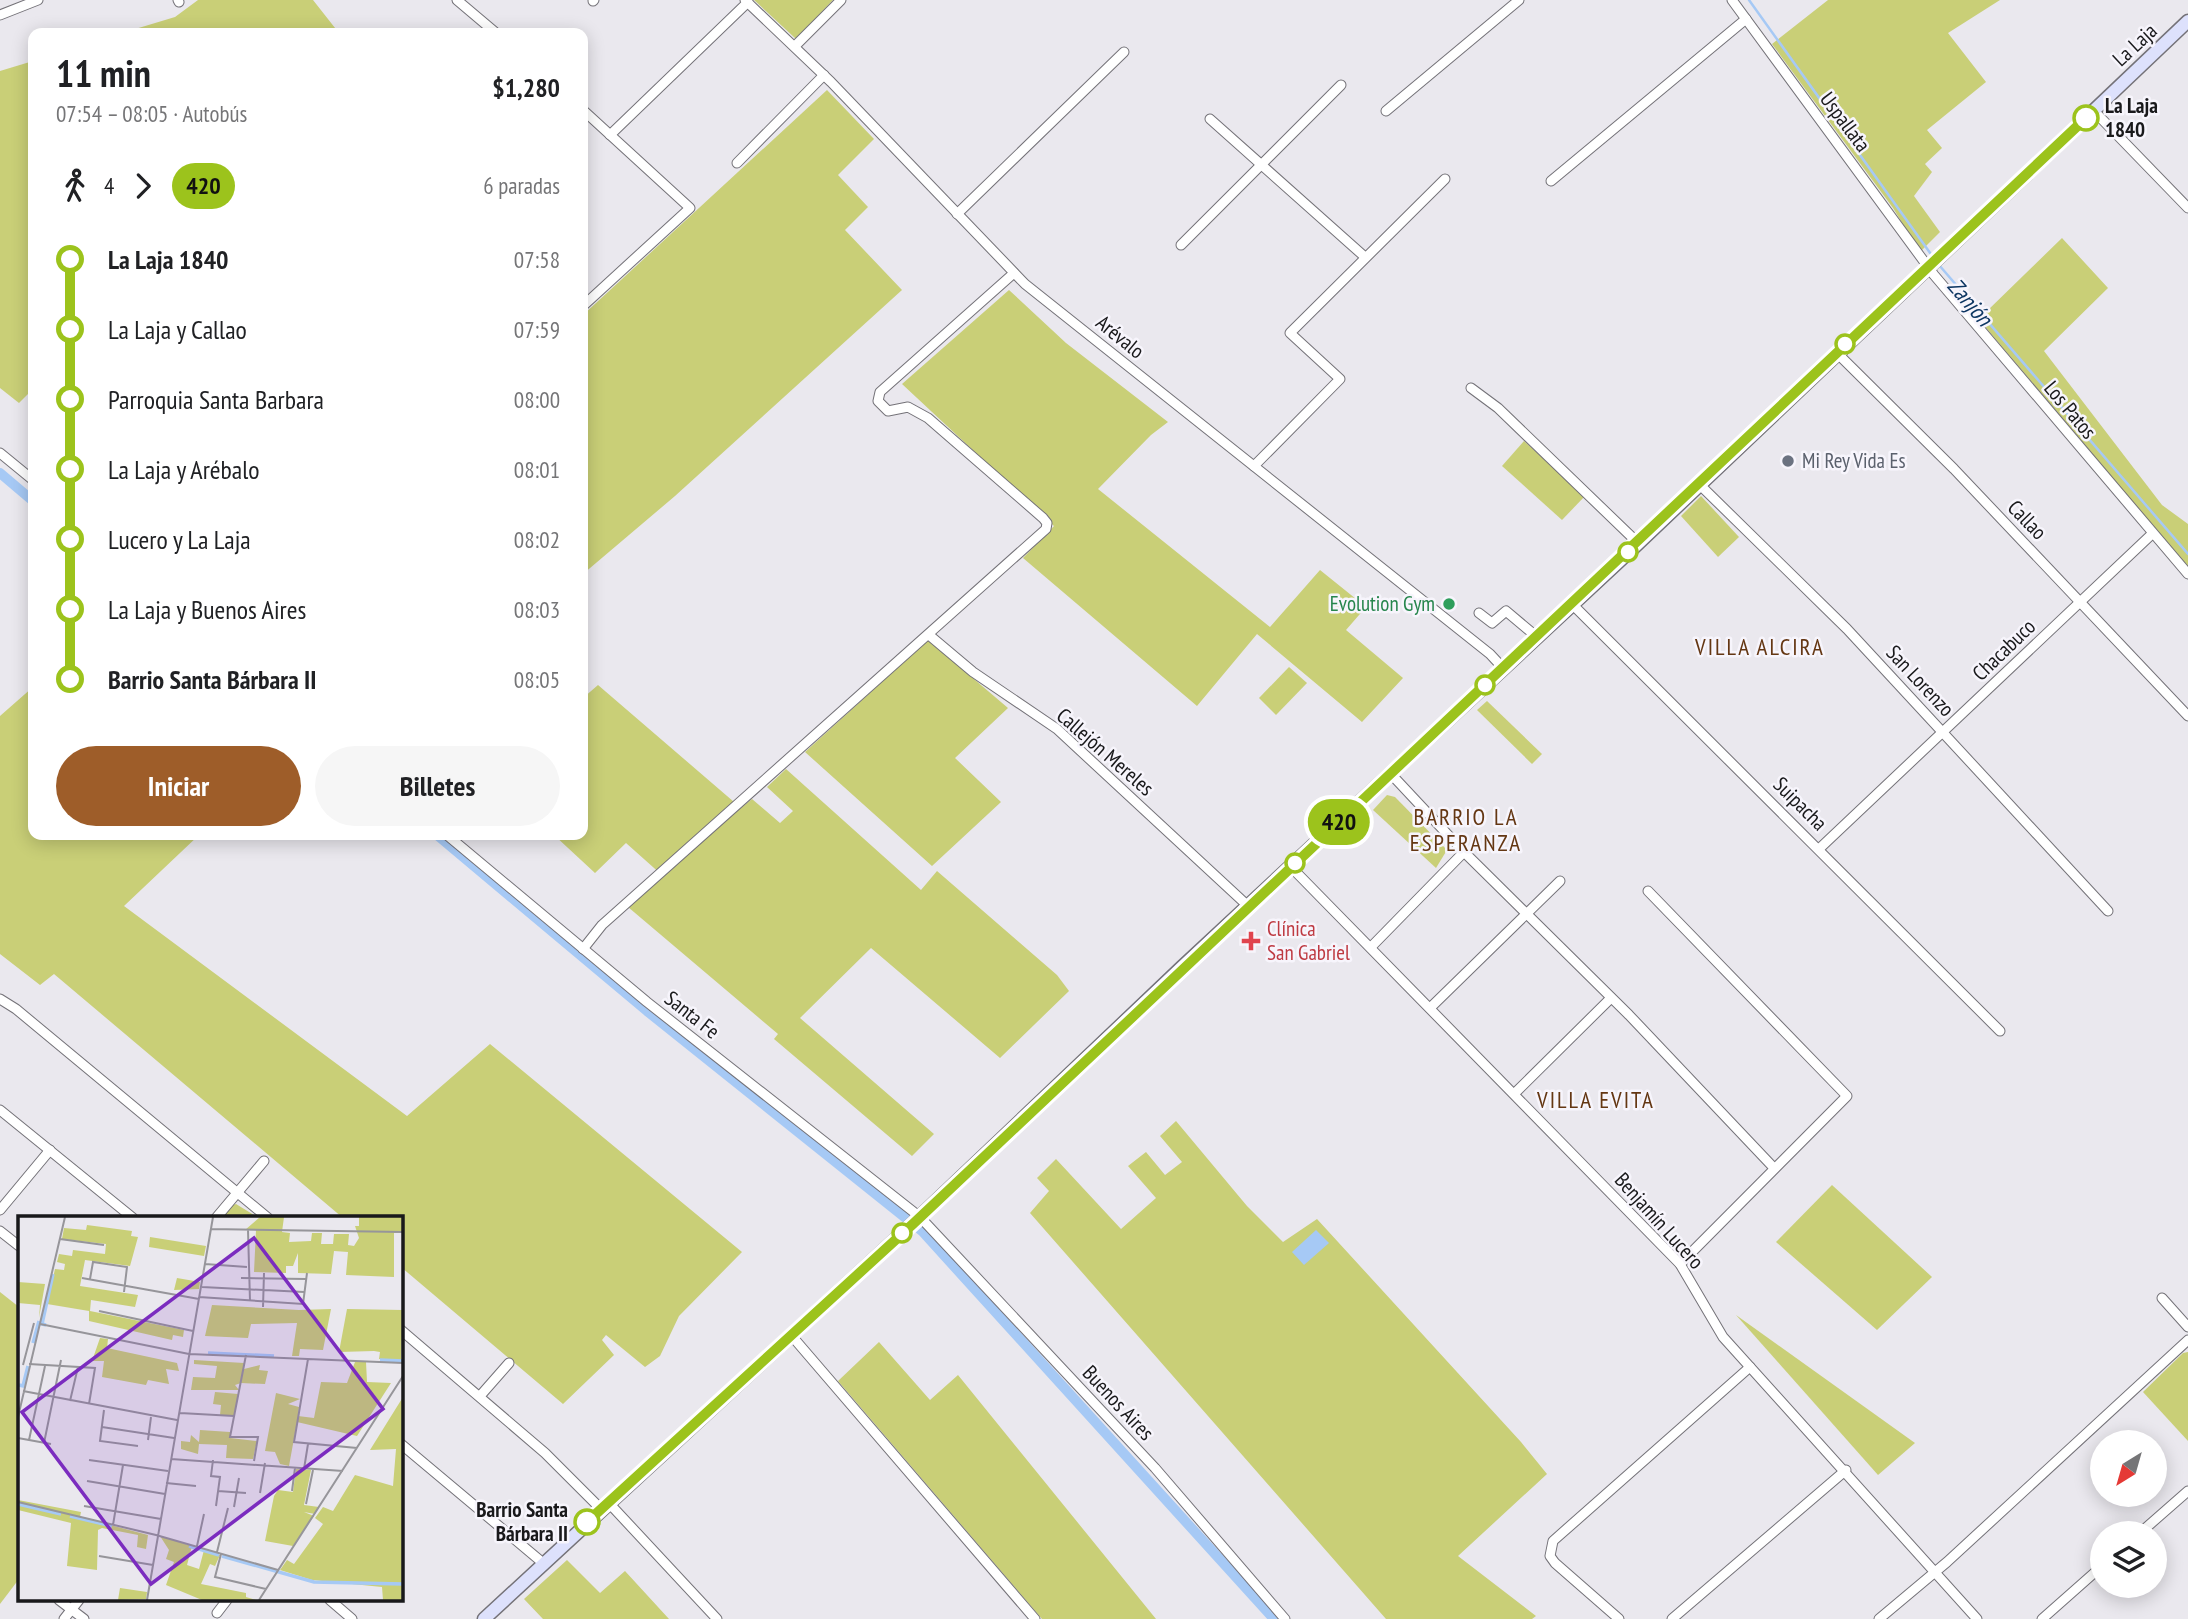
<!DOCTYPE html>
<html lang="es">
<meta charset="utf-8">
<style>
:root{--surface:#fff;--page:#f6f6f6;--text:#202124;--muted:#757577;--accent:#9e5d29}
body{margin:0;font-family:"PT Sans Narrow",sans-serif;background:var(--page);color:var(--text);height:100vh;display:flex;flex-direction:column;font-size:26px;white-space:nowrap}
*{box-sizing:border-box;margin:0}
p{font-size:23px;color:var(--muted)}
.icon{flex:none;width:38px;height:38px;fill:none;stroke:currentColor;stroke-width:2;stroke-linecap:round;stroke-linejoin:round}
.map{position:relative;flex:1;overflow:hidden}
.details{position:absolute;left:28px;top:28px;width:560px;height:812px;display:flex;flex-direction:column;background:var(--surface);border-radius:14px;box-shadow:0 4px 18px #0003}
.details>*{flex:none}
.badge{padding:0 14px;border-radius:23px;font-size:24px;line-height:46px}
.needle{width:46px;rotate:217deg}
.buttons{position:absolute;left:2090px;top:1430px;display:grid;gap:14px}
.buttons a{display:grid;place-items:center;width:77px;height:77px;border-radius:50%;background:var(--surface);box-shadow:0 4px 18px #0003;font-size:35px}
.map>.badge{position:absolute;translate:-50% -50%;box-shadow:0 0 0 4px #fff}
.legs{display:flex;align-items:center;gap:10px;height:77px;padding:0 28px;font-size:23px}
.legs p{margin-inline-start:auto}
.overview{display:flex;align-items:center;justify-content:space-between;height:119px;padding:0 28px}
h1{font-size:38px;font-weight:700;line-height:52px}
.primary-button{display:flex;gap:14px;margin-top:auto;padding:14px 28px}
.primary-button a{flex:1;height:80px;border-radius:42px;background:var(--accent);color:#fff;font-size:28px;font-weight:700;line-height:80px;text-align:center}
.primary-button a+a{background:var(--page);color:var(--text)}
ul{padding:0 28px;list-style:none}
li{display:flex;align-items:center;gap:24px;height:70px;font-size:26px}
li i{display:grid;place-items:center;width:10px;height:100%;margin:0 9px;background:currentColor}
li i::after{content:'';width:18px;height:18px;margin:-9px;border:5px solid;border-radius:50%;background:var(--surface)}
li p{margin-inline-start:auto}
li:first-child i{background:linear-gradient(#0000 50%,currentColor 0)}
li:last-child i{background:linear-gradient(currentColor 50%,#0000 0)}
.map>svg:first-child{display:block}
.green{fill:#c9cf77}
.water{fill:#a6c9f5}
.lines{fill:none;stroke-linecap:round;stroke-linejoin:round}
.stream{stroke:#a6c9f5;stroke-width:2.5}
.canal{stroke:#a6c9f5;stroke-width:10}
.street-casing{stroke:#747278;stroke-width:11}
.secondary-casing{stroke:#747278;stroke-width:15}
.street{stroke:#fff;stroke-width:9}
.secondary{stroke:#dde1fc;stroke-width:12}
.line-1-casing{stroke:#fff;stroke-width:16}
.line-1{stroke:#9cc31c;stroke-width:10}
.stop-1-dot{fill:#fff;stroke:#9cc31c;stroke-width:3.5}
.worship-dot{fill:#6b7280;stroke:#f7f5fc;stroke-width:2.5}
.leisure-dot{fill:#2e9e5b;stroke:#f7f5fc;stroke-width:2.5}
.health-dot{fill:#e0444e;stroke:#f7f5fc;stroke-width:2.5}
.labels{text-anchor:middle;stroke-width:5;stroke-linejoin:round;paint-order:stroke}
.street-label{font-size:21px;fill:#19191b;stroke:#f7f5fc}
.stop-label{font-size:21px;font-weight:bold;fill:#19191b;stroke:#f7f5fc;text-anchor:start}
.worship-label{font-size:21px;fill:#5b616d;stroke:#f7f5fc;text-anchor:start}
.leisure-label{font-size:21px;fill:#27864d;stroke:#f7f5fc;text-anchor:end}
.health-label{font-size:21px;fill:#be3a42;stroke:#f7f5fc;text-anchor:start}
.water-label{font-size:23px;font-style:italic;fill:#0d3662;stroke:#f7f5fc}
.neighbourhood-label{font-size:23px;letter-spacing:2px;fill:#643713;stroke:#f7f5fc}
.inset-river{fill:none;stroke:#a6c9f5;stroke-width:3.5}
.inset-road{fill:none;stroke:#96959a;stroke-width:2}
.view{fill:#7b2cbf;fill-opacity:0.15;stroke:#7b2cbf;stroke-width:3.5}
.inset-edge{fill:none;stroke:#19191b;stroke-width:3.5}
</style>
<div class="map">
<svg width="2188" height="1619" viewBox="0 0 2188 1619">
<rect width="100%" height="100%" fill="#eae8ee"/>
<g class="green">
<polygon points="198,0 313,0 339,33 122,33 175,17"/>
<polygon points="754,0 833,0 796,39"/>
<polygon points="1828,0 2000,0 1948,33 1986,82 1927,130 1942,148 1925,164 1932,172 1914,196 1940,232 1920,252 1893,208 1772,44"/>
<polygon points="33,61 33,389 19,403 0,388 0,71"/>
<polygon points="827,90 874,139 838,175 868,207 845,230 902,290 675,496 583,574 583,315"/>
<polygon points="2062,238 2108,288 2044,351 2162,505 2188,524 2188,567 1976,316 1986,312"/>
<polygon points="1009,290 1066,343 1168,422 1151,435 1098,489 1270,627 1320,570 1366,607 1346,630 1403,678 1362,722 1257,634 1197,706 1023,558 1054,526 902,384"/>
<polygon points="1524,441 1585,496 1562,520 1502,466"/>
<polygon points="1701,496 1739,537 1718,557 1681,516"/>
<polygon points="928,640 1008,708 955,758 1001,802 932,866 805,752"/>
<polygon points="1289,667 1307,683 1276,715 1259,698"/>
<polygon points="598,685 741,808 752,799 780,823 793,811 767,787 786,769 921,890 937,871 1057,975 1069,991 1000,1058 871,948 800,1018 934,1134 912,1156 774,1039 778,1034 628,907 663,876 626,843 595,873 554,835 583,835 583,698"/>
<polygon points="33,687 33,835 199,835 124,906 407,1116 490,1044 742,1252 679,1316 660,1356 645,1367 606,1335 602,1340 614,1355 563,1404 401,1267 401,1218 343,1218 54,974 40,985 0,954 0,716"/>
<polygon points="1487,701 1542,754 1532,764 1477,710"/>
<polygon points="1387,795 1395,797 1447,850 1436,868 1373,810"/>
<polygon points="1176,1121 1247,1206 1283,1242 1317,1219 1521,1442 1547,1474 1458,1556 1536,1616 1532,1619 1386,1619 1030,1213 1049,1191 1037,1178 1056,1159 1121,1229 1156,1198 1128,1166 1146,1152 1165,1175 1182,1162 1160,1136"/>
<polygon points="1832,1185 1932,1277 1877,1330 1776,1242"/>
<polygon points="236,1204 259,1218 220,1218 230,1206"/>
<polygon points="0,1292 19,1307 19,1579 0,1604"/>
<polygon points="1736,1315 1915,1443 1878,1475"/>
<polygon points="879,1342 930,1400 958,1375 1156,1619 1042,1619 838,1381"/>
<polygon points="2188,1352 2188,1441 2143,1392 2183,1353"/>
<polygon points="567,1560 600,1593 625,1571 669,1619 543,1619 524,1599"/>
</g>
<polygon class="water" points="1316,1230 1329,1243 1304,1265 1292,1252"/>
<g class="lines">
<g class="stream">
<polyline points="1749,0 1933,257"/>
<polyline points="1939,265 2188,554"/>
</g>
<g class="canal">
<polyline points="0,473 33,501"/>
<polyline points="437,835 647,1011 922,1231 1274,1619"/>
</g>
<g class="street-casing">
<g id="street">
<polyline points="178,0 179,2"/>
<polyline points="457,0 496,33"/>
<polyline points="745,0 831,82 1025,284 1490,654 1503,668"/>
<polyline points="1732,0 1934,275 2188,574"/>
<polyline points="593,1 594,0"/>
<polyline points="0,15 38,0"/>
<polyline points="795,46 841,0"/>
<polyline points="583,110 690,208 583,306"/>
<polyline points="1386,111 1519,0"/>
<polyline points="2094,111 2188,208"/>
<polyline points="1210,119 1365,257"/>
<polyline points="610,135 748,2"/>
<polyline points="737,163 824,75"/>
<polyline points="1551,181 1746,19"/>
<polyline points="957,214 1124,52"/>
<polyline points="1181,245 1341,85"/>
<polyline points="1836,352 1954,469 2188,716"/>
<polyline points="1471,388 1498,408 1638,543"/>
<polyline points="0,453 33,480"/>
<polyline points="1254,466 1340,379 1290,333 1445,179"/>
<polyline points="1699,484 1847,629 2108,911"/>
<polyline points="1573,605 2000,1031"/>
<polyline points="1479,613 1492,623 1506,611 1537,637"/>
<polyline points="929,635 973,672 1057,729 1248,906"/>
<polyline points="1391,774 1464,852 1629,1015 1774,1168"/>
<polyline points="447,835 647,1002 920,1217 1155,1468 1285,1619"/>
<polyline points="1820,848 2152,534"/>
<polyline points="1291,867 1680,1264 1723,1337 1977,1619"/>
<polyline points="1648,891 1847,1096 1680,1264"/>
<polyline points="1371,947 1464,852"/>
<polyline points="583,949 602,925 1046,529 1047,523 1043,518 928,418 908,407 888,411 878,401 880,392 1014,273"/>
<polyline points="0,999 16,1009 268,1218"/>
<polyline points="1430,1008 1560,881"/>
<polyline points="1515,1093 1611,998"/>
<polyline points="0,1110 133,1218"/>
<polyline points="0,1210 50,1150"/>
<polyline points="216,1218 264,1161"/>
<polyline points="0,1231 19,1246"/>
<polyline points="2162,1298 2188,1327"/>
<polyline points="401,1330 545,1453 601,1509"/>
<polyline points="791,1335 1035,1619"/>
<polyline points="480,1396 509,1363"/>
<polyline points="401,1444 543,1563"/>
<polyline points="608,1502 717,1619"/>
<polyline points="2140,1533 2188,1491"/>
<polyline points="59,1600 84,1619"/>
<polyline points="330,1600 352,1619"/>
<polyline points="217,1613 227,1600"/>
<polyline points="64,1619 79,1600"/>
<polyline points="1619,1619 1555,1563 1550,1556 1553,1541 1750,1367"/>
<polyline points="1672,1619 1846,1470"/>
<polyline points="1879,1619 1947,1562 2188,1340"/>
<polyline points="2042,1619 2102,1566"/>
</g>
</g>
<g class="secondary-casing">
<polyline id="secondary" points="484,1619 913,1223 1182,967 1628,553 2188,21"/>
</g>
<use href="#street" class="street"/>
<use href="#secondary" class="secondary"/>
</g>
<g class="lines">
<g class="line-1-casing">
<polyline id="line-1" points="587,1522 914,1223 2086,118"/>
</g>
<use href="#line-1" class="line-1"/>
</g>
<g class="stop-1-dot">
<circle cx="2086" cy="118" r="12"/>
<circle cx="1845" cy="344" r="9"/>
<circle cx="1628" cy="552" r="9"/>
<circle cx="1485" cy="685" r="9"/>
<circle cx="1295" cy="863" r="9"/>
<circle cx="902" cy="1233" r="9"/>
<circle cx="587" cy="1522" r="12"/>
</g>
<circle class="worship-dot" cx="1788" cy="461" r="7"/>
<circle class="leisure-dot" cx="1449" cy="604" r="7"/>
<path class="health-dot" d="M1247.5 930.5h7v7h7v7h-7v7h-7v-7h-7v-7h7z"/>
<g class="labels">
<g class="street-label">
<text transform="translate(2135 45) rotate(-43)" y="7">La Laja</text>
<text transform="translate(1845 122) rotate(53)" y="7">Uspallata</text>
<text transform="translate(1120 337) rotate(39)" y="7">Arévalo</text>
<text transform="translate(2070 410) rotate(50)" y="7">Los Patos</text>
<text transform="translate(2027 520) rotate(46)" y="7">Callao</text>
<text transform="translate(2004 650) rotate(-44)" y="7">Chacabuco</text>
<text transform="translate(1920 681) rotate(47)" y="7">San Lorenzo</text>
<text transform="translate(1105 752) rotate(41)" y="7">Callejón Mereles</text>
<text transform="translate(1800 804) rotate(45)" y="7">Suipacha</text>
<text transform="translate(692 1015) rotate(38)" y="7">Santa Fe</text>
<text transform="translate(1659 1221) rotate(48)" y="7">Benjamín Lucero</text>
<text transform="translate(1118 1403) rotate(47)" y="7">Buenos Aires</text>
</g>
<g class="stop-label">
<text x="2105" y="113">La Laja<tspan x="2105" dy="24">1840</tspan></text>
<text x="568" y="1517" text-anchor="end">Barrio Santa<tspan x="568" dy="24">Bárbara II</tspan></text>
</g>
<g class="worship-label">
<text x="1802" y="468">Mi Rey Vida Es</text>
</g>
<g class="leisure-label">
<text x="1435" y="611">Evolution Gym</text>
</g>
<g class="health-label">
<text x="1267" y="936">Clínica<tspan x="1267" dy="24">San Gabriel</tspan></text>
</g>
<g class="water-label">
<text transform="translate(1970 302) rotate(49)" y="8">Zanjón</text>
</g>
<g class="neighbourhood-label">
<text x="1760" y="655">VILLA ALCIRA</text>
<text x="1466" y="825">BARRIO LA<tspan x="1466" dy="26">ESPERANZA</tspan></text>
<text x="1596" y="1108">VILLA EVITA</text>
</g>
</g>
<g transform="translate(18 1216)">
<rect width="385" height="385" fill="#eae8ee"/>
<path d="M242,1H266L264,16L272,17L271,26L293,25L294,17H304L303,28H315L316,18H331L330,29L336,30L341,22L337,10H341V1H385V16L376,17V61L328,59L330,36L316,35L313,58L280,57V37L275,50H268V57L236,56L238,14H227ZM69,9L114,15L113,20L120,21L112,50L67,44L62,70L120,79L117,91L73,84L72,95L166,114L165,121L155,119L154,124L71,105V95L29,88L37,53L46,54L47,48L39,46L41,38L54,40L55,34L87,38L88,28L44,23L46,12L68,14ZM132,21L188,30L186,40L131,31ZM159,62L182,66L181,73L156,74ZM0,66L27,68L21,102L22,89L0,87ZM194,89L281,94L313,93L305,134L282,133L281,140H274L279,107L233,108L230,122L187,120ZM329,93L385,94L383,144L361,143L362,136L356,135L321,136ZM82,122L90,123L89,132L159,147L161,155L148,153L151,168L130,164L128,169L84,161L86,145H74ZM176,144L226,147V153L242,149L241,154L250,155L247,168L223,167L217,169L221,174H173L175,161L197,162L199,150L176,148ZM337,146H348L349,166L373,167L339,220L279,206L271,250L262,248L257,236L247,235L258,177L282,183L270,188L281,191L280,200L296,202L303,166L329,167ZM197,176L220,178L216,200L202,199L203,189L195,188ZM385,181V384H365L364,371L294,364L262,354L269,344L276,348L305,308L297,302L305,291L315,295L337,259L375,270L378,233L352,234ZM182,214L212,216V222L239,225L235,243L208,242L209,229L181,228L180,238L163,233V225L172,226L173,219L181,226ZM278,253L293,254L286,289L301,291L297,298L286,296L296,300L275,330L247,325L256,280L260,274L275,276ZM0,284L63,296L62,301L130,319L128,333L119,331L120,319L84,312L80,314L79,354L49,350L53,307L0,294ZM142,320L174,330L169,349L181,353L186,334L202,339L197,350L192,348L183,368L228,377V381L238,384H184L148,369L156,346L148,343L151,334ZM102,372L129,376L128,383L100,384Z" fill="#c9cf77"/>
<path class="inset-river" d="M28,109L24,108L35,58M15,127L21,105M190,137L256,140M362,144L385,145M1,169L5,170L10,150M0,288L43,298M52,300L94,310M171,330L201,339M204,340L296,366L385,368"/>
<path class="inset-road" d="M193,13L385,16M230,14L232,85M42,23L86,29M187,48L229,51M64,62L181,83M223,62L288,63M72,63L75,46L109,51L106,76M184,71L286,76M181,81L285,88L289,57M245,91L246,57M81,95L175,115M22,108L171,138L385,147M228,139L212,221H240L236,245M290,143L276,226L339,232M11,148L77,152L71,188M5,149L16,107M5,175L159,204M52,185L60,151M86,194L82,225L120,230M162,197L216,200M0,201L47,1M84,211L156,222M0,222L33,228M11,224L27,150M130,224L133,201M26,227L43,144M153,243L325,255M71,244L150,255M195,244L193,260L202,261L198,290M286,253L290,228M69,265L147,278M148,267L178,270M200,275L228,277M274,275L277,252M242,277L247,247M0,286L138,319L260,354M288,288L295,254M66,290L143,303M216,291L221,262M95,309L105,249M179,330L186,298M199,336L210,292M203,338L197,361L248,373M81,340L135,349M129,384L195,1M241,384L385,160"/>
<path class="view" d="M236,22L365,193L133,368L4,196Z"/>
<rect width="385" height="385" class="inset-edge"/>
</g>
</svg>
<div class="buttons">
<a><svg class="needle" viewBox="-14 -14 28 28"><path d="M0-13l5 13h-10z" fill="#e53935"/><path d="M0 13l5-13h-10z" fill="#757577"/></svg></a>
<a><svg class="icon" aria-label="layers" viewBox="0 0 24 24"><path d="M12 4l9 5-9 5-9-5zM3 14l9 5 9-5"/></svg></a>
</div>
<b class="badge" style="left:1339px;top:822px;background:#9cc31c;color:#111">420</b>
<section class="details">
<div class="overview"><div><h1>11 min</h1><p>07:54 – 08:05 · Autobús</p></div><b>$1,280</b></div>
<div class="legs"><svg class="icon" aria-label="walk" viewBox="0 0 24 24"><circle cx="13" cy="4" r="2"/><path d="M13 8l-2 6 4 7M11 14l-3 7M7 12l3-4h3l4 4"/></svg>4<svg class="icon" aria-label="forward" viewBox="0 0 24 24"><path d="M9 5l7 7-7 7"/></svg><b class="badge" style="background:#9cc31c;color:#111">420</b><p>6 paradas</p></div>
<ul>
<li><i style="color:#9cc31c"></i><b>La Laja 1840</b><p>07:58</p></li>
<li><i style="color:#9cc31c"></i><span>La Laja y Callao</span><p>07:59</p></li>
<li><i style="color:#9cc31c"></i><span>Parroquia Santa Barbara</span><p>08:00</p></li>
<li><i style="color:#9cc31c"></i><span>La Laja y Arébalo</span><p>08:01</p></li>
<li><i style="color:#9cc31c"></i><span>Lucero y La Laja</span><p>08:02</p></li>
<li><i style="color:#9cc31c"></i><span>La Laja y Buenos Aires</span><p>08:03</p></li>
<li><i style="color:#9cc31c"></i><b>Barrio Santa Bárbara II</b><p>08:05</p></li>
</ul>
<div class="primary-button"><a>Iniciar</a><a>Billetes</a></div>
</section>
</div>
